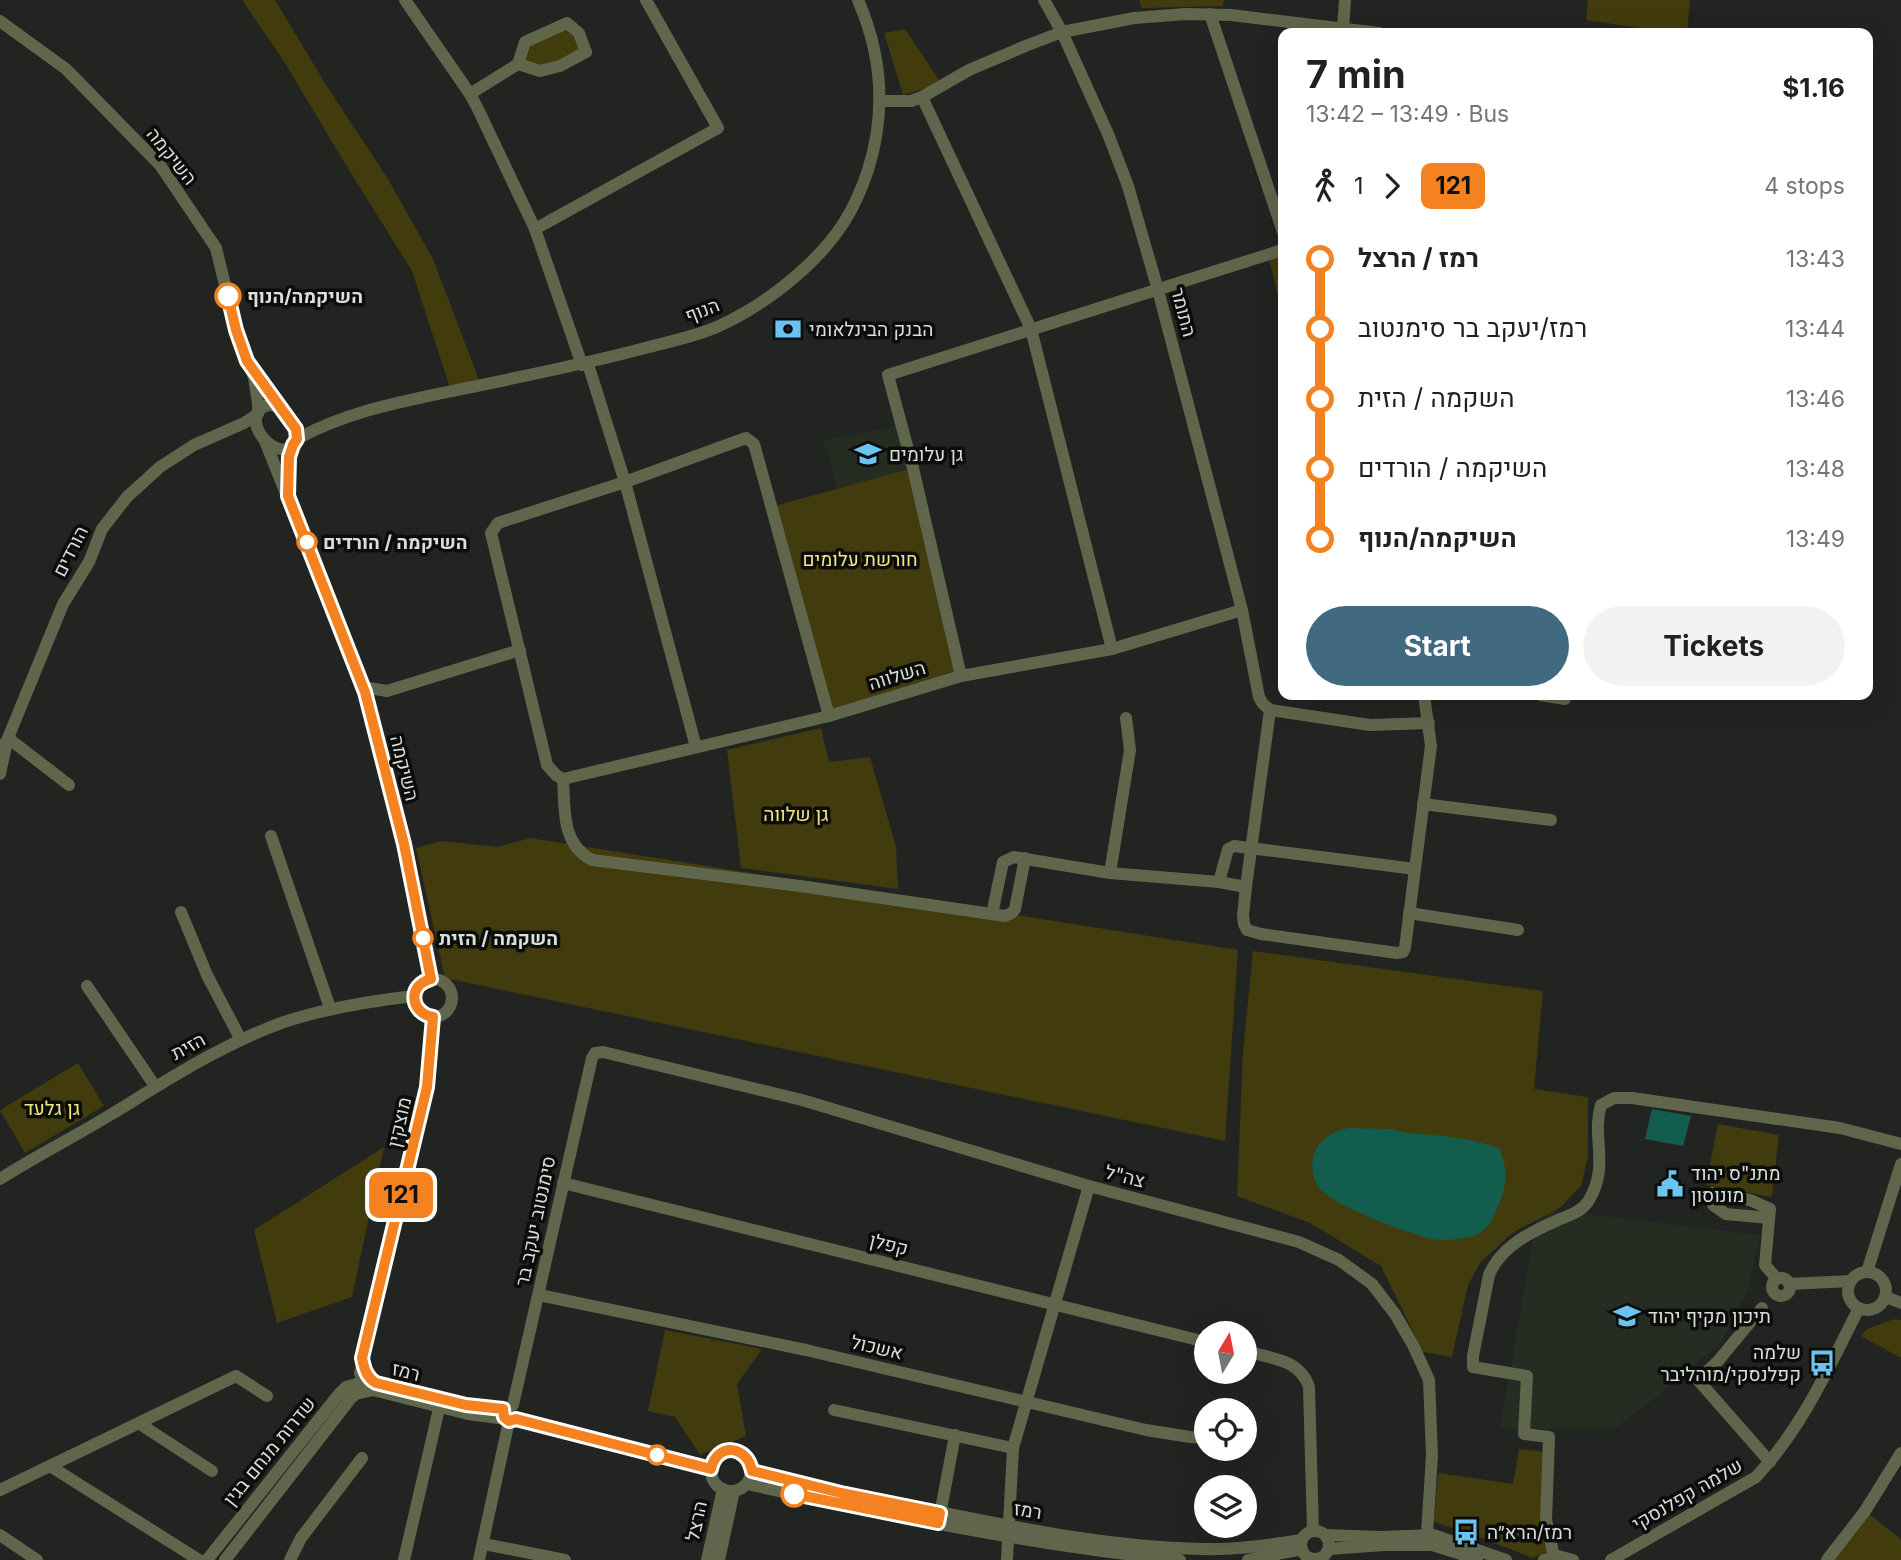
<!DOCTYPE html>
<meta charset="utf-8">
<style>
:root{--surface:#fff;--page:#f2f2f2;--text:#202124;--muted:#757577;--accent:#416a80}
body{margin:0;font-family:Inter,Heebo,sans-serif;background:var(--page);color:var(--text);height:100vh;display:flex;flex-direction:column;font-size:26px;white-space:nowrap}
*{box-sizing:border-box;margin:0}
p{font-size:23px;color:var(--muted)}
.icon{flex:none;width:38px;height:38px;fill:none;stroke:currentColor;stroke-width:2;stroke-linecap:round;stroke-linejoin:round}
.map{position:relative;flex:1;overflow:hidden}
.details{position:absolute;left:1278px;top:28px;width:595px;height:672px;display:flex;flex-direction:column;background:var(--surface);border-radius:14px;box-shadow:0 7px 28px #0002}
.details>*{flex:none}
.badge{padding:0 14px;border-radius:10px;font-size:24px;line-height:46px}
.needle{width:46px;rotate:10deg}
.buttons{position:absolute;left:1194px;top:1321px;display:grid;gap:14px}
.buttons a{display:grid;place-items:center;width:63px;height:63px;border-radius:50%;background:var(--surface);box-shadow:0 7px 28px #0002;font-size:35px}
.map>.badge{position:absolute;translate:-50% -50%;box-shadow:0 0 0 4px #fff}
.legs{display:flex;align-items:center;gap:10px;height:77px;padding:0 28px;font-size:23px}
.legs p{margin-inline-start:auto}
.head{display:flex;align-items:center;justify-content:space-between;height:119px;padding:0 28px}
h1{font-size:38px;font-weight:700;line-height:52px}
.action{display:flex;gap:14px;margin-top:auto;padding:14px 28px}
.action a{flex:1;height:80px;border-radius:42px;background:var(--accent);color:#fff;font-size:28px;font-weight:700;line-height:80px;text-align:center}
.action a+a{background:var(--page);color:var(--text)}
ul{padding:0 28px;list-style:none}
li{display:flex;align-items:center;gap:24px;height:70px;font-size:26px}
li i{display:grid;place-items:center;width:10px;height:100%;margin:0 9px;background:currentColor}
li i::after{content:'';width:18px;height:18px;margin:-9px;border:5px solid;border-radius:50%;background:var(--surface)}
li p{margin-inline-start:auto}
li:first-child i{background:linear-gradient(#0000 50%,currentColor 0)}
li:last-child i{background:linear-gradient(currentColor 50%,#0000 0)}
.map>svg:first-child{display:block}
.built{fill:#252c22}
.green{fill:#423b0e}
.water{fill:#135d4e}
.lines{fill:none;stroke-linecap:round;stroke-linejoin:round}
.minor{stroke:#5f664b;stroke-width:12}
.line-1-casing{stroke:#fff;stroke-width:16}
.line-1{stroke:#f58220;stroke-width:10}
.stop-1-dot{fill:#fff;stroke:#f58220;stroke-width:3.5}
.labels{text-anchor:middle;stroke-width:7;stroke-linejoin:round;paint-order:stroke}
.street-label{font-size:19px;fill:#dcdedb;stroke:#0b0d0b}
.stop-label{font-size:19px;font-weight:bold;fill:#dcdedb;stroke:#0b0d0b;text-anchor:start}
.poi-label{font-size:19px;fill:#dcdedb;stroke:#0b0d0b;text-anchor:start}
.park-label{font-size:19px;fill:#f5e682;stroke:#0b0d0b}
</style>
<div class="map">
<svg width="1901" height="1560" viewBox="0 0 1901 1560">
<rect width="100%" height="100%" fill="#212420"/>
<g class="built">
<polygon points="902,426 913,468 838,489 823,440"/>
<polygon points="1538,1210 1578,1213 1760,1235 1748,1290 1722,1341 1663,1392 1614,1429 1500,1429"/>
</g>
<g class="green">
<polygon points="242,0 275,0 328,88 388,179 433,259 481,385 451,391 412,271 341,157 283,60"/>
<polygon points="1139,0 1224,0 1223,6 1142,8"/>
<polygon points="1588,0 1690,0 1687,33 1673,33 1586,20"/>
<polygon points="567,23 586,52 560,66 518,64 525,42"/>
<polygon points="905,29 939,80 927,88 903,95 884,33"/>
<polygon points="1283,257 1283,313 1282,313 1269,259"/>
<polygon points="913,468 961,676 829,716 771,507"/>
<polygon points="821,728 829,762 870,757 896,847 898,889 741,868 727,750"/>
<polygon points="530,838 1238,950 1225,1141 445,978 416,848 442,841 498,847"/>
<polygon points="1253,951 1543,991 1534,1089 1588,1097 1588,1156 1581,1186 1561,1207 1512,1233 1480,1263 1468,1285 1452,1357 1423,1352 1381,1266 1310,1223 1237,1196 1243,1052"/>
<polygon points="78,1063 104,1106 25,1153 0,1110"/>
<polygon points="1718,1124 1779,1135 1772,1197 1706,1185"/>
<polygon points="384,1147 352,1297 277,1323 254,1230"/>
<polygon points="1894,1319 1901,1320 1901,1358 1861,1336 1867,1329"/>
<polygon points="665,1330 762,1349 737,1384 746,1436 700,1455 675,1417 648,1411"/>
<polygon points="1519,1449 1545,1452 1547,1552 1533,1558 1474,1535 1434,1522 1438,1473 1513,1484"/>
<polygon points="1865,1511 1901,1539 1901,1560 1827,1560"/>
</g>
<g class="water">
<polygon points="1652,1109 1691,1116 1683,1146 1645,1139"/>
<path d="M1349,1128L1391,1129L1406,1133L1444,1136L1471,1140L1499,1148C1509,1171 1507,1187 1497,1209C1492,1220 1489,1228 1478,1234C1469,1238 1451,1240 1441,1240C1419,1239 1338,1207 1322,1191C1317,1187 1314,1179 1313,1172C1309,1148 1326,1132 1349,1128Z"/>
</g>
<g class="lines">
<g class="minor">
<polyline points="405,0 470,94 477,107 535,229 582,365"/>
<polyline points="1044,0 1062,32 1108,134 1128,186 1158,290 1242,610 1259,697 1263,704 1270,710 1246,887 1243,915 1244,924 1247,930 1261,934 1397,953 1403,952 1405,948 1415,869"/>
<polyline points="1210,14 1283,232"/>
<polyline points="0,21 66,69 160,165 216,248 236,330 254,378 258,403 258,412"/>
<polyline points="1343,29 1345,0"/>
<polyline points="470,94 518,64 540,71 560,66 586,52 579,33 567,23 525,42 518,64"/>
<polyline points="922,97 1031,329 1112,649"/>
<polyline points="880,101 911,101 922,97 969,70 1028,45 1062,32 1134,18 1186,14 1231,15 1379,33"/>
<polyline points="535,229 718,128 646,0"/>
<polyline points="588,364 625,482 696,747"/>
<polyline points="254,370 282,409"/>
<path d="M268,405C284,405 298,424 297,439L288,449C266,454 240,414 268,405Z"/>
<path d="M297,439C345,413 394,403 447,392C515,378 582,365 649,347C672,341 697,336 719,326C752,311 780,291 806,267C837,238 855,210 868,170C886,113 882,55 858,0"/>
<polyline points="265,441 363,687 380,745 404,844 431,979"/>
<polyline points="288,488 288,467 293,445"/>
<polyline points="961,676 913,468 888,375 1279,251 1283,248"/>
<polyline points="363,687 387,691 520,650"/>
<polyline points="1540,695 1565,699"/>
<polyline points="1270,710 1370,725 1429,723"/>
<polyline points="8,738 69,785"/>
<polyline points="0,753 8,738 63,604 89,562 102,529 127,497 160,467 194,445 244,423 258,414"/>
<polyline points="0,774 6,746"/>
<polyline points="563,779 556,775 547,765 491,533 498,523 625,482 746,438 754,444 829,716"/>
<polyline points="563,779 829,716 961,676 1112,649 1242,610"/>
<path d="M563,779C565,809 561,844 592,860L800,886L1005,916L1012,913L1015,909L1025,858"/>
<polyline points="1423,804 1551,820"/>
<polyline points="271,836 330,1008"/>
<polyline points="1110,873 1130,750 1126,718"/>
<polyline points="1219,882 1228,849 1234,846 1415,869 1431,746 1424,695"/>
<polyline points="181,912 207,975 241,1040"/>
<polyline points="1409,913 1518,930"/>
<polyline points="992,914 1003,862 1014,857 1110,873 1219,882 1246,887"/>
<circle cx="433" cy="998" r="19"/>
<polyline points="87,986 155,1086"/>
<polyline points="433,1017 427,1087 360,1373 364,1382 373,1390 468,1414 506,1419"/>
<path d="M0,1179C36,1156 74,1137 110,1115C166,1081 222,1044 284,1022C327,1008 370,1001 414,996"/>
<polyline points="563,1183 1206,1342"/>
<polyline points="1769,1218 1726,1214 1713,1205 1712,1193 1750,1200 1770,1209 1765,1265 1777,1279"/>
<polyline points="1867,1272 1901,1164"/>
<circle cx="1867" cy="1291" r="19"/>
<circle cx="1781" cy="1287" r="9"/>
<polyline points="1789,1284 1851,1281"/>
<polyline points="539,1295 806,1350 1146,1430 1190,1437 1206,1438"/>
<polyline points="1886,1297 1901,1303"/>
<polyline points="1762,1308 1718,1361 1698,1380 1770,1462"/>
<path d="M1244,1351C1270,1358 1300,1359 1309,1387L1313,1531"/>
<polyline points="452,1402 503,1409"/>
<polyline points="513,1405 592,1058 595,1053 603,1052 802,1100 1089,1186 1299,1242 1339,1260 1372,1284 1395,1314 1413,1345 1429,1380 1432,1455 1427,1534"/>
<polyline points="834,1410 1013,1448"/>
<polyline points="516,1419 711,1469"/>
<polyline points="140,1424 212,1471"/>
<circle cx="731" cy="1471" r="20"/>
<polyline points="50,1466 199,1560"/>
<path d="M752,1471C817,1487 883,1501 949,1514C1032,1531 1117,1547 1202,1549C1235,1550 1269,1545 1302,1540"/>
<path d="M747,1484C890,1515 1034,1546 1180,1560"/>
<polyline points="0,1490 236,1376 267,1396"/>
<polyline points="939,1520 955,1435"/>
<circle cx="1315" cy="1545" r="14"/>
<polyline points="0,1535 37,1560"/>
<polyline points="1325,1535 1382,1537 1433,1535 1506,1560"/>
<polyline points="484,1544 565,1560"/>
<polyline points="1329,1549 1384,1545 1432,1545 1477,1559"/>
<path d="M1554,1557L1546,1520L1549,1437L1524,1434L1527,1376L1473,1367V1356L1489,1275C1501,1246 1531,1232 1558,1220C1570,1215 1582,1212 1589,1200C1610,1165 1591,1137 1601,1105L1614,1098H1632L1840,1128L1901,1144"/>
<polyline points="207,1560 339,1394 346,1387 371,1380"/>
<polyline points="225,1560 351,1398 356,1394 373,1390"/>
<polyline points="290,1560 301,1538 362,1458"/>
<polyline points="404,1560 441,1400"/>
<polyline points="479,1560 509,1421"/>
<polyline points="707,1560 723,1489"/>
<polyline points="719,1560 734,1491"/>
<polyline points="1007,1560 1013,1448 1089,1186"/>
<polyline points="1248,1560 1302,1549"/>
<polyline points="1544,1560 1558,1556 1573,1560"/>
<path d="M1611,1560L1756,1477C1802,1428 1829,1367 1859,1308"/>
<polyline points="1827,1560 1865,1511 1901,1453"/>
</g>
</g>
<g class="lines">
<g class="line-1-casing">
<path id="line-1" d="M228,296L236,330L247,361L296,429L297,439L293,445L289,457L288,496L365,692L404,844L431,979C407,985 410,1013 433,1017L427,1087L362,1358C364,1368 366,1377 376,1383L466,1405L503,1409L504,1417L509,1421L516,1419L711,1469C716,1443 747,1444 752,1471L841,1493L940,1513L938,1523L794,1494"/>
</g>
<use href="#line-1" class="line-1"/>
</g>
<defs>
<g id="bank-bare" transform="scale(2.1)"><path d="M-6-4H6V4H-6ZM0-2.3a2.3 2.3 0 1 0 0 4.6a2.3 2.3 0 1 0 0-4.6Z" fill="#6ac3f1" stroke="#0b0d0b" stroke-width="2.5" paint-order="stroke"/></g>
<g id="school-bare" transform="scale(2.1)"><path d="M0-5L7-2L0 1L-7-2ZM-4 1L0 2.5L4 1V4Q0 6-4 4Z" fill="#6ac3f1" stroke="#0b0d0b" stroke-width="2.5" paint-order="stroke"/></g>
<g id="civic-bare" transform="scale(2.1)"><path d="M-.6-6.5H3V-4.5H.6V-3L4-1V1h2V6H-6V1h2V-1L-.6-3ZM-1.2 2.5V6h2.4V2.5Z" fill="#6ac3f1" stroke="#0b0d0b" stroke-width="2.5" paint-order="stroke"/></g>
<g id="bus-bare" transform="scale(2.1)"><path d="M-5-6H5V4H4V6H2V4H-2V6H-4V4H-5ZM-3.5-4V0h7V-4ZM-3.5 1.2v1.5H-2V1.2ZM2 1.2v1.5H3.5V1.2Z" fill="#6ac3f1" stroke="#0b0d0b" stroke-width="2.5" paint-order="stroke"/></g>
</defs>
<g fill-rule="evenodd">
<use href="#bank-bare" x="788" y="329"/>
<use href="#school-bare" x="868" y="454"/>
<use href="#civic-bare" x="1670" y="1184"/>
<use href="#school-bare" x="1627" y="1316"/>
<use href="#bus-bare" x="1822" y="1363"/>
<use href="#bus-bare" x="1466" y="1532"/>
</g>
<g class="stop-1-dot">
<circle cx="228" cy="296" r="12"/>
<circle cx="307" cy="542" r="9"/>
<circle cx="423" cy="938" r="9"/>
<circle cx="657" cy="1455" r="9"/>
<circle cx="794" cy="1494" r="12"/>
</g>
<g class="labels">
<g class="street-label">
<text transform="translate(172 156) rotate(51)" y="7">השיקמה</text>
<text transform="translate(702 310) rotate(-21)" y="7">הנוף</text>
<text transform="translate(1184 312) rotate(75)" y="7">התומר</text>
<text transform="translate(70 551) rotate(-63)" y="7">הורדים</text>
<text transform="translate(897 675) rotate(-17)" y="7">השלווה</text>
<text transform="translate(405 768) rotate(76)" y="7">השיקמה</text>
<text transform="translate(188 1046) rotate(-28)" y="7">הזית</text>
<text transform="translate(399 1122) rotate(-77)" y="7">מוצקין</text>
<text transform="translate(1125 1176) rotate(14)" y="7">צה"ל</text>
<text transform="translate(535 1221) rotate(-78)" y="7">סימנטוב יעקב בר</text>
<text transform="translate(889 1244) rotate(14)" y="7">קפלן</text>
<text transform="translate(877 1347) rotate(13)" y="7">אשכול</text>
<text transform="translate(406 1371) rotate(14)" y="7">רמז</text>
<text transform="translate(269 1451) rotate(-51)" y="7">שדרות מנחם בגין</text>
<text transform="translate(1687 1494) rotate(-30)" y="7">שלמה קפלנסקי</text>
<text transform="translate(1028 1510) rotate(9)" y="7">רמז</text>
<text transform="translate(696 1521) rotate(-78)" y="7">הרצל</text>
</g>
<g class="stop-label">
<text x="247" y="303">השיקמה/הנוף</text>
<text x="323" y="549">השיקמה / הורדים</text>
<text x="439" y="945">השקמה / הזית</text>
</g>
<g class="poi-label">
<text x="809" y="336">הבנק הבינלאומי</text>
<text x="889" y="461">גן עלומים</text>
<text x="1691" y="1180">מתנ"ס יהוד<tspan x="1691" dy="22">מונוסון</tspan></text>
<text x="1648" y="1323">תיכון מקיף יהוד</text>
<text x="1801" y="1359" text-anchor="end">שלמה<tspan x="1801" dy="22">קפלנסקי/מוהליבר</tspan></text>
<text x="1487" y="1539">רמז/הרא״ה</text>
</g>
<g class="park-label">
<text x="860" y="566">חורשת עלומים</text>
<text x="796" y="821">גן שלווה</text>
<text x="52" y="1115">גן גלעד</text>
</g>
</g>
</svg>
<div class="buttons">
<a><svg class="needle" viewBox="-14 -14 28 28"><path d="M0-13l5 13h-10z" fill="#e53935"/><path d="M0 13l5-13h-10z" fill="#757577"/></svg></a>
<a><svg class="icon" aria-label="locate" viewBox="0 0 24 24"><circle cx="12" cy="12" r="6"/><path d="M12 2v4M12 18v4M2 12h4M18 12h4"/></svg></a>
<a><svg class="icon" aria-label="layers" viewBox="0 0 24 24"><path d="M12 4l9 5-9 5-9-5zM3 14l9 5 9-5"/></svg></a>
</div>
<b class="badge" style="left:401px;top:1195px;background:#f58220;color:#111">121</b>
<section class="details">
<div class="head"><div><h1>7 min</h1><p>13:42 – 13:49 · Bus</p></div><b>$1.16</b></div>
<div class="legs"><svg class="icon" aria-label="walk" viewBox="0 0 24 24"><circle cx="13" cy="4" r="2"/><path d="M13 8l-2 6 4 7M11 14l-3 7M7 12l3-4h3l4 4"/></svg>1<svg class="icon" aria-label="forward" viewBox="0 0 24 24"><path d="M9 5l7 7-7 7"/></svg><b class="badge" style="background:#f58220;color:#111">121</b><p>4 stops</p></div>
<ul>
<li><i style="color:#f58220"></i><b>רמז / הרצל</b><p>13:43</p></li>
<li><i style="color:#f58220"></i><span>רמז/יעקב בר סימנטוב</span><p>13:44</p></li>
<li><i style="color:#f58220"></i><span>השקמה / הזית</span><p>13:46</p></li>
<li><i style="color:#f58220"></i><span>השיקמה / הורדים</span><p>13:48</p></li>
<li><i style="color:#f58220"></i><b>השיקמה/הנוף</b><p>13:49</p></li>
</ul>
<div class="action"><a>Start</a><a>Tickets</a></div>
</section>
</div>
